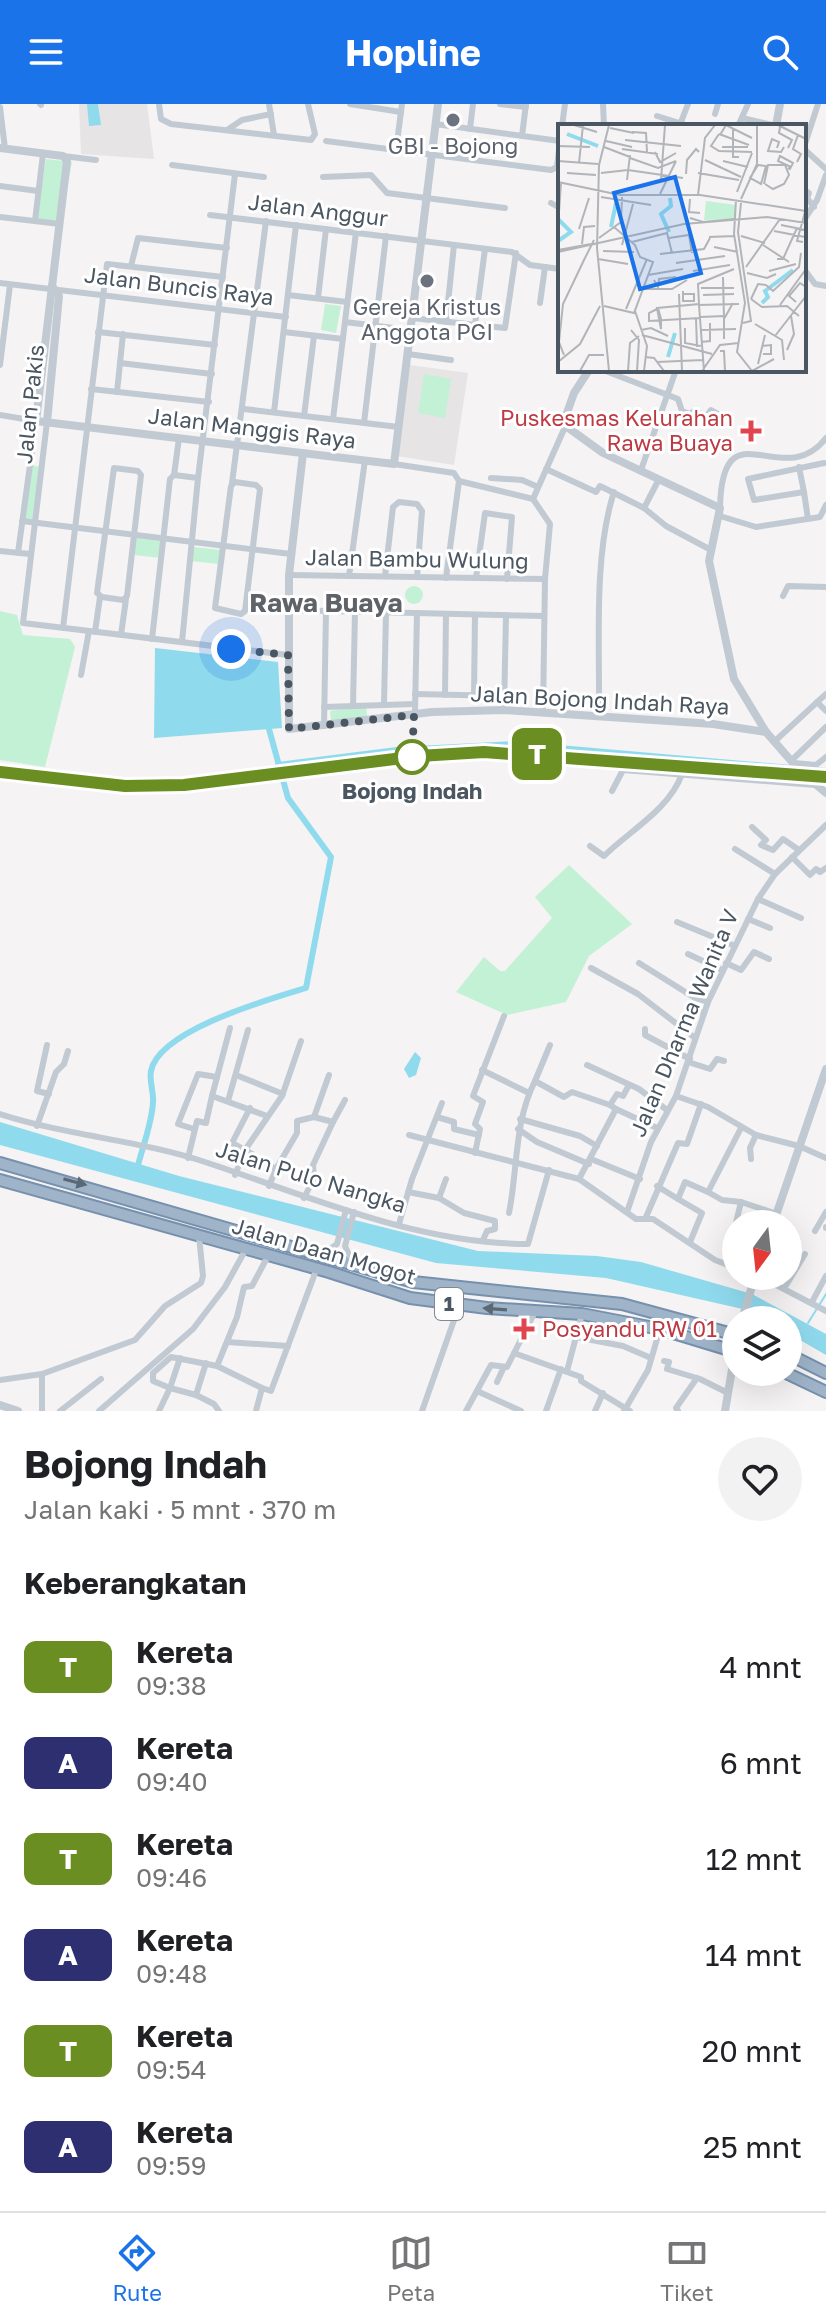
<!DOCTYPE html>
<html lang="id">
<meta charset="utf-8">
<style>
:root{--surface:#fff;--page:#f2f2f2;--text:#202124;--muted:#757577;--line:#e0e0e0;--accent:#1a73e8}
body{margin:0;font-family:"Golos Text",sans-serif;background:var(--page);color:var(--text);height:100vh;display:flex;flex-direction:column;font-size:30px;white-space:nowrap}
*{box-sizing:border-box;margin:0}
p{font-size:26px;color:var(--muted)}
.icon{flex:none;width:44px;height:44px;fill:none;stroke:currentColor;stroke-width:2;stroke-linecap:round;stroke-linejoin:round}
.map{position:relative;height:1307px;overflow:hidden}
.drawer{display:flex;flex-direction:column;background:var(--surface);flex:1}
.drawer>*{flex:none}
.badge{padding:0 16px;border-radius:12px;font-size:28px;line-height:52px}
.needle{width:52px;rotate:195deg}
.controls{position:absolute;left:722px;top:1106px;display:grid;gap:16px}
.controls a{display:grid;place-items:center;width:80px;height:80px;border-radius:50%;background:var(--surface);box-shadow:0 8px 32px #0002;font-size:40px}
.you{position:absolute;width:40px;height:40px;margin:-20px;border:6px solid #fff;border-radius:50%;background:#1a73e8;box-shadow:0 0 0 12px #1a73e833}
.map>.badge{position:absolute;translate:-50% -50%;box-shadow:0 0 0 4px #fff}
h2{padding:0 24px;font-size:30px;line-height:72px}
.round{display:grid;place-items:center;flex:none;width:84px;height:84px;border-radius:42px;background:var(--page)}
.summary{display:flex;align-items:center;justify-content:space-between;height:136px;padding:0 24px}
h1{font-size:38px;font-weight:700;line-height:60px}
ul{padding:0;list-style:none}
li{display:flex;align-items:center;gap:24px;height:96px;padding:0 24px}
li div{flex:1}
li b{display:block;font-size:30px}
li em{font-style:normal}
li .badge{min-width:88px;font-weight:700;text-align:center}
header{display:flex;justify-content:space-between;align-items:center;height:104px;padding:0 24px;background:var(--accent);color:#fff;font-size:36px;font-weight:700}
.tabs{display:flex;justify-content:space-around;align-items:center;height:112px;border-top:2px solid var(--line);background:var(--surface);font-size:22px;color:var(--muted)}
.tabs a{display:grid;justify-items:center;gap:4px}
.tabs .current{color:var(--accent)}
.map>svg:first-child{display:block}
.education{fill:#e6e4e5}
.green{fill:#c3f1d5}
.water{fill:#90daee}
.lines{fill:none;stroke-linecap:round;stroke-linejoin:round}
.stream{stroke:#90daee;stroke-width:2}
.canal{stroke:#90daee;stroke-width:6}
.trunk-casing{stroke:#7690ad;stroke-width:14}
.minor{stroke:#c1cad2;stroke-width:6}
.tertiary{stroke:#c1cad2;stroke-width:8}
.trunk{stroke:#9fb4c9;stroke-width:10}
.rail{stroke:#b5b8bd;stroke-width:2}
.oneway{fill:#5b6976}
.line-casing{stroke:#fff;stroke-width:18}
.line{stroke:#6b8e23;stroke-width:12}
.walk{stroke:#4a5661;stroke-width:8;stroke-dasharray:0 14.4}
.worship-dot{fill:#6b7280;stroke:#fff;stroke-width:3}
.health-dot{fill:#e0444e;stroke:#fff;stroke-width:3}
.stop-dot{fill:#fff;stroke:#6b8e23;stroke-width:4}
.labels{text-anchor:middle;stroke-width:6;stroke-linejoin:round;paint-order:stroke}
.shield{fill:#fff;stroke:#808990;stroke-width:2}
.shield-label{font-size:20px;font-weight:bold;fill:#4a5661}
.worship-label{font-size:22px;fill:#5b616d;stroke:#fff}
.street-label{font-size:22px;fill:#4a5661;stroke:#fff}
.health-label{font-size:22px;fill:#be3a42;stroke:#fff;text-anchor:end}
.stop-label{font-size:22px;font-weight:bold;fill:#4a5661;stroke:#fff}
.quarter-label{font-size:26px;font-weight:bold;fill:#5f6368;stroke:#fff}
.inset-river{fill:none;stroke:#90daee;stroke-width:4}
.inset-road{fill:none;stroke:#b1b4b9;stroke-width:2}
.view{fill:#1a73e8;fill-opacity:0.15;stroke:#1a73e8;stroke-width:4}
.inset-edge{fill:none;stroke:#4a5661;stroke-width:4}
</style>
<header><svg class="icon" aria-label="menu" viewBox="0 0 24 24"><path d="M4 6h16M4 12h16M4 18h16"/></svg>Hopline<svg class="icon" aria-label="search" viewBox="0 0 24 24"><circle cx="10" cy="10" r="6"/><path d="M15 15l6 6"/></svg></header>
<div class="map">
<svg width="826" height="1307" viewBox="0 0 826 1307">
<rect width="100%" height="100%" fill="#f5f3f3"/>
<g class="education">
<polygon points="79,0 147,0 154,55 81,50"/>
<polygon points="410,261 468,269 454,361 397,352"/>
</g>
<g class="green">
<polygon points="46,55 72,58 62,112 55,121 36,118"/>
<polygon points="325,200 341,202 336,229 321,226"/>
<polygon points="424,270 451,275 445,314 418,309"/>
<polygon points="31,361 40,363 33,416 24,415"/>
<polygon points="136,434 163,437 161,454 134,451"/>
<polygon points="193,443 221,446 219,460 191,457"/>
<circle cx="414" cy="491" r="9"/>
<polygon points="0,507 17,511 23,531 70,535 75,543 45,663 0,656"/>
<polygon points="366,601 367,612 331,617 330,607"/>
<polygon points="569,761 632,820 589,852 566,898 507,911 456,888 484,853 500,867 505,867 552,814 535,793"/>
</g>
<g class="water">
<polygon points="87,0 98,0 101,21 89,22"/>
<polygon points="155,544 278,558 282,624 154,634"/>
<polygon points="415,948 421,954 416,971 409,974 404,965"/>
<polygon points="0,1018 179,1072 478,1147 597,1152 641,1158 752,1190 826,1230 826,1251 788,1229 788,1216 765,1216 747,1206 606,1174 436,1159 0,1041"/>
</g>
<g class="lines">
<polyline class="stream" points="808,1219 826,1190"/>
<g class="canal">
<polyline points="278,661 397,646 513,640 826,667"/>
<path d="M137,1065C142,1044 152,1020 153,998C154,988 149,978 151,967C159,926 270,895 306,884L331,753L288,694L269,625"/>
</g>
<g class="trunk-casing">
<g id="trunk">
<polyline points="0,1059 413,1178 622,1200 736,1231"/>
<polyline points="0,1076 329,1168 410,1194 487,1204 582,1210 660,1225 736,1248"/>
<polyline points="788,1250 826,1269"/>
<polyline points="784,1268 826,1288"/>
</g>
</g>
<g class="minor">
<polyline points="40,0 41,1"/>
<polyline points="159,0 161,15 171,20 311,36 315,30 308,0"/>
<polyline points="269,0 274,31"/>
<polyline points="350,0 401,8"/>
<polyline points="500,0 526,3"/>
<polyline points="603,0 604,22"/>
<polyline points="0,3 5,45"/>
<polyline points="715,10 718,0"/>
<polyline points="657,12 689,22"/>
<polyline points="742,14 776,22"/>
<polyline points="681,18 688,0"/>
<polyline points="435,20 560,37"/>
<polyline points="562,22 565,0"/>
<polyline points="738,22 748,0"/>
<polyline points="470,25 473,0"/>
<polyline points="227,26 242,16 271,10"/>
<polyline points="522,32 526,0"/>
<polyline points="326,37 551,66 557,63 560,36"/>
<polyline points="804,43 818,0"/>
<polyline points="804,45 826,65"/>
<polyline points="396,46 402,0"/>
<polyline points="63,52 96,56"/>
<polyline points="172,61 264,73"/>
<polyline points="323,73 371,71 387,89 505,104"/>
<polyline points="0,82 38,87"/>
<polyline points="804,86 809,89 807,94 814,103"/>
<polyline points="551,99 560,104"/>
<polyline points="210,111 512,148 530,161 560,165"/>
<polyline points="0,113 60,120"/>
<polyline points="804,116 817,96 826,71"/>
<polyline points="35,117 43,50"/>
<polyline points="131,162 138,134 227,144"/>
<polyline points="804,165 815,180 826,182"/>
<polyline points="0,179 286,213"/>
<polyline points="288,191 347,198"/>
<polyline points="318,194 326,125"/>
<polyline points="540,199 545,163"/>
<polyline points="412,214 505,224 516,149"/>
<polyline points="345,218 410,226"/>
<polyline points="446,218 454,141"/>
<polyline points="475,221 485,145"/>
<polyline points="98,228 215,241"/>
<polyline points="284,228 343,235"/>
<polyline points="408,250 451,256"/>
<polyline points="120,259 212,270"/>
<polyline points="0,261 10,181"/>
<polyline points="603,266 678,295 682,307 690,310 694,307 707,312 711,306 720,311"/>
<polyline points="91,285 209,298"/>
<polyline points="117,288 123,230"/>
<polyline points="244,305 399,323"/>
<polyline points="274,308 296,121"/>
<polyline points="0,311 36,317 18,449"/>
<polyline points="304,312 314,232"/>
<polyline points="333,315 356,128"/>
<polyline points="47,318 23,519 288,551"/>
<polyline points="364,319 386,132"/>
<polyline points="394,360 454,369 459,377"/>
<polyline points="799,363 804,388"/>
<polygon points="114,364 138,367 141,371 127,492 123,496 102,493 97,489"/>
<polyline points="546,365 596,388 600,382 644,404 659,375"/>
<polyline points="641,366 676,266"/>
<polyline points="174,371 179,334"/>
<polyline points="198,374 235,70"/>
<polyline points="491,374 522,376 538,383"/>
<polyline points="459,377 533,395 550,420 545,475 543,607"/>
<polygon points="235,378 256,381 260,385 245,507 241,510 215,504 231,382"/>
<polyline points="232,379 266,117"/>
<polyline points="533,395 565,323"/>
<polyline points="644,404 666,422 711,446"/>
<path d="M720,404C722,299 783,390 826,334"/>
<polyline points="720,412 756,423 820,413 826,401"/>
<polyline points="808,415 804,388 754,396 748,375 824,359"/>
<polyline points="22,417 291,450"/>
<polyline points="0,447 30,450"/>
<polyline points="289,471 545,475"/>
<polyline points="349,472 365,356"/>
<polyline points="385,472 393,403 399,398 417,400 422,407 417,473"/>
<polyline points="446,474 459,377"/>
<polyline points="476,474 485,409 512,413 507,475"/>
<polyline points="783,492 788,482 826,483"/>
<polyline points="287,506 544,512"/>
<polyline points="63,524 107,160 223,173"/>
<polyline points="95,528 100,493"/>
<polyline points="121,531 126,495"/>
<polyline points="152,535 170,375 174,371 198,374 182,538"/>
<polyline points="81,571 89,527"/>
<polyline points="415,590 505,592"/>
<polyline points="445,591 446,510"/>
<polyline points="474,592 475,511"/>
<polyline points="817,598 826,607"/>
<polyline points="384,600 386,509"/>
<polyline points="353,602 355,508"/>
<polyline points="324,603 415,600"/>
<polyline points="504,606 506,511"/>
<polyline points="415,607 417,509"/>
<path d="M599,612C600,544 593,452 614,388"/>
<polyline points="324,622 326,507"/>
<polyline points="775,637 826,590"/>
<polyline points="792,656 826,623"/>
<polyline points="794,659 816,661 826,653"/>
<polyline points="612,687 623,666 815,681"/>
<polyline points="752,723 766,736 761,741 773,746 783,735 799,746"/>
<path d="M590,742L604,752C629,727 669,706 682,670"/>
<polyline points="735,745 775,770"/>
<polyline points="792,753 810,771 816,765 820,768 826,764"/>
<polyline points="758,795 801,814"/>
<polyline points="748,815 770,824"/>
<polyline points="677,818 735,842"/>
<polyline points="688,850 722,866"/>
<polyline points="639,859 695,894 708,898"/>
<polyline points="726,859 741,866 754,848 769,855"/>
<polyline points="591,864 638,890 695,934"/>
<polyline points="690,904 704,909"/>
<polyline points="645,925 645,931 690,955"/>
<polyline points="47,941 37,987 49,990"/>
<polyline points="688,958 710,965 717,955 724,957"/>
<polyline points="587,961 639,985 667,1006"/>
<polyline points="482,966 529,989"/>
<polyline points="236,971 283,990"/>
<polyline points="535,977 550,941"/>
<polyline points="212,992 230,924"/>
<polyline points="676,992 708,1003 756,1031 799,1042 826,1054"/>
<polyline points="228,997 248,926"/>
<polyline points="250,1004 232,1039 252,1050 258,1062 264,1064 267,1060 276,1065 269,1082"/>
<polyline points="616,1005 657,1024"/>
<path d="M0,1010C68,1032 140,1036 208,1059C311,1093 417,1140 528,1140L549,1066"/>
<polyline points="314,1013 329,971"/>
<polyline points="437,1013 454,1018 454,1025 479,1031"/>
<polyline points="520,1015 580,1032 597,1042"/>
<polyline points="333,1018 345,996"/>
<polyline points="37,1022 56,968 64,960 68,947"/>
<polyline points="741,1024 708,1088 722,1096 741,1098"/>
<polyline points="194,1025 178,1020 198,970 217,973"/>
<polyline points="518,1025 537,1038 589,1060"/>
<polyline points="409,1031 579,1075 636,1115 653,1115 715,1156 736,1164"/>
<polyline points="475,1049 480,1025 475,1020 483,998 473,992 504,912"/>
<polyline points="188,1054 197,1017 206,1019 212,992 267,1012"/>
<polyline points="591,1055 640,1075"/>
<polyline points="751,1055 750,1044 756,1031"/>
<polyline points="276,1065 297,1029 297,1017 314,1013 333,1018 313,1061 314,1074 304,1094"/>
<polyline points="235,1071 245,1046 282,992 301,937"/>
<polyline points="579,1075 616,1005 610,1001 617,990 623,992 629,981"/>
<polyline points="657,1082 678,1095"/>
<polyline points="408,1088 439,1094 464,1109 495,1117 495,1125 487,1127 483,1136"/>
<polyline points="439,1094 446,1075"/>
<polyline points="388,1097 404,1101"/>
<polyline points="627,1108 651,1038 676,992 708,898 758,795 775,770 826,721"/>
<path d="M509,1109C518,1064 514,1018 535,977L564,993L572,988L610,1001"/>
<polyline points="646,1113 678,1039 687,1040 701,1000"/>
<polyline points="399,1120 412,1075 442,999"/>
<polyline points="826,1123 826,1124"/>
<polyline points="815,1127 826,1108"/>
<polyline points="690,1138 702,1109 678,1095 685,1078 708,1088"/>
<polyline points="323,1150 337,1140 346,1106"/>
<polyline points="352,1158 345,1142 354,1108"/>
<polyline points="726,1160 741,1098 777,1110"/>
<polyline points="759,1172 826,1207"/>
<polyline points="785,1183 805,1150"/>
<polyline points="812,1198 826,1172"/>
<polyline points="576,1233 623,1242 651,1254"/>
<polyline points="227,1238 288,1242"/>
<polyline points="514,1249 581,1273 581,1277 630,1307"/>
<polyline points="180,1254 170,1284 196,1291"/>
<polyline points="664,1257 669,1258 667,1265 700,1275 726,1288"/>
<polyline points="206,1259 196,1291 214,1300 219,1307"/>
<polyline points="217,1262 237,1213 244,1183 252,1182 268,1152"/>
<polyline points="567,1267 582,1210"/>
<polyline points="0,1276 42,1270 135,1236 165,1202 201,1179 203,1172 199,1132"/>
<polyline points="497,1278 503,1265"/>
<polyline points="477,1287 521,1307"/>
<polyline points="42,1307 42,1270"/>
<polyline points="60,1307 101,1275"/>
<polyline points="99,1307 193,1225 225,1183 246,1145"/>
<polyline points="159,1307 170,1284 153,1277 153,1269 171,1253 217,1262 262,1284"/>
<polyline points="256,1307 262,1284 271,1287 317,1164"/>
<polyline points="422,1307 459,1202"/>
<polyline points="466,1307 491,1261 507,1263 535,1208"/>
<polyline points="546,1307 561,1265"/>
<polyline points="595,1307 603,1289"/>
<polyline points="624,1307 648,1266 660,1225"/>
<polyline points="678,1307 676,1304 697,1274"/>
</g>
<g class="tertiary">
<polyline points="776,22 780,0"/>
<polyline points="0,44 63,52 67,57 36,317 394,360 438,0"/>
<polyline points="589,266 574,289 563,320 603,349 720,404 709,457 734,575 766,628 800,667 826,689"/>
<polyline points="47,318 59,192 52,182"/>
<polyline points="303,349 289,471 289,625 432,608 504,606 713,620 766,628"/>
<polyline points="773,1120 826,965"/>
<polyline points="742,1216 755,1172"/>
<polyline points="0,1301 18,1307"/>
<polyline points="725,1307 735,1248"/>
</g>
<use href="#trunk" class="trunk"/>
<path class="rail" d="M0,672C61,682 125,691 187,686C285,676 383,655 482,651C596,648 712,667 826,676"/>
</g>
<defs><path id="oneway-solid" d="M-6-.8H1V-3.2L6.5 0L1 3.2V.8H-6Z" transform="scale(2)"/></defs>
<g class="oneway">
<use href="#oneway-solid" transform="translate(75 1078) rotate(15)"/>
<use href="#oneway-solid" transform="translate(495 1205) rotate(-176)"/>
</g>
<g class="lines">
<g class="line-casing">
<polyline id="line" points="0,668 125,682 184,681 419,652 484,648 826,673"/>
</g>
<use href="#line" class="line"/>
<polyline class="walk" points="231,545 288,551 289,625 414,611 412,653"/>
</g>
<g class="worship-dot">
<circle cx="453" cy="16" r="8"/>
<circle cx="427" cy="177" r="8"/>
</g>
<g class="health-dot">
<path d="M747 315h8v8h8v8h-8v8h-8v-8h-8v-8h8z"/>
<path d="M520 1213h8v8h8v8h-8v8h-8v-8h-8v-8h8z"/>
</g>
<circle class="stop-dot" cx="412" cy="653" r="16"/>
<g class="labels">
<rect class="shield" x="435" y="1184" width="28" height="32" rx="6"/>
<g class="shield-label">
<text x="449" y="1207">1</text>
</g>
<g class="worship-label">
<text x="453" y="50">GBI - Bojong</text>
<text x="427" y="211">Gereja Kristus<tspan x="427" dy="25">Anggota PGI</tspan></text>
</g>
<g class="street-label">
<text transform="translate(318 106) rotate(7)" y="8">Jalan Anggur</text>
<text transform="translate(179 182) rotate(7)" y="8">Jalan Buncis Raya</text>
<text transform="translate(30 300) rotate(-84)" y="8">Jalan Pakis</text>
<text transform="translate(252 324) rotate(7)" y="8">Jalan Manggis Raya</text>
<text transform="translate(417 455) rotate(1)" y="8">Jalan Bambu Wulung</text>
<text transform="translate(600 596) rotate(3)" y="8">Jalan Bojong Indah Raya</text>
<text transform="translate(684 919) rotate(-67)" y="8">Jalan Dharma Wanita V</text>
<text transform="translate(311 1073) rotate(17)" y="8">Jalan Pulo Nangka</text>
<text transform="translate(324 1147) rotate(16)" y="8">Jalan Daan Mogot</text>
</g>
<g class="health-label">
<text x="733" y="322">Puskesmas Kelurahan<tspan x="733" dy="25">Rawa Buaya</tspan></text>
<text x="542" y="1233" text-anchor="start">Posyandu RW 01</text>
</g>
<g class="stop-label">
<text x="412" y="695">Bojong Indah</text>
</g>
<g class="quarter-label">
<text x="326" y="508">Rawa Buaya</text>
</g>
</g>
<g transform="translate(558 20)">
<rect width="248" height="248" fill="#f5f3f3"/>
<path d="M148,77L178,81L177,95L146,96Z" fill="#c3f1d5"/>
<path class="inset-river" d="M9,10L40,22M0,95L13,108L0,117M53,103L58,79M111,108L103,90L113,82L112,74M204,179L210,173L207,167L235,146M110,233L117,209"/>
<path class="inset-road" d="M16,1L39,8M220,1L248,15M222,3L221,9L234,16L230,24M52,4L76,9M175,5V33H181M74,8L88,9L89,28M161,10L153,22L161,27L194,28M161,10L191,21M162,11L168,1L194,14M67,16L123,22M48,17L74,23M0,22L32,23M46,23L72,33M164,23H190M219,24L221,18L214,15L210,27L223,28L226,23M64,25L100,30M97,28L102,38L118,29M72,34L100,44L118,37M147,36L183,53M0,37L40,40M165,37L190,43M239,38L243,30L235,25L240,11M21,39L25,1M200,41L208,42L203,60L192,54ZM230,44L232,45L235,39L222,32L220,37L233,43M9,49L38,51M43,49L70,46L125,54M140,49L181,56M128,50L129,36L138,25L141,28M69,56L72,31M103,56L107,1M0,58L62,71H142L248,87M206,60L210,41H227L231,51L226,60L215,65L207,60M179,68L194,29M102,70L118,37M140,71L147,14L157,1M43,73L93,81M132,75L131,88L142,89M183,75L199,40V1M178,76L176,110L187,179L179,228L194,247M183,79L180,108L193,197L185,199M132,94L145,98L177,95M223,101L248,106M0,102L3,59M21,105L31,74M216,107L247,113M183,112L207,119M151,113L177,112M41,114L63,98L64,73M111,114L131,111L134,129M74,118L109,109L114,129M245,118L239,117L247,88M24,120L26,103L37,102M64,121L75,80M205,121L231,138M156,123L180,128M0,126L33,120M45,127L76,128M0,128L126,100L209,93L248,99M102,130L146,125L152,114M40,135L70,140M219,135H225L239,104M25,138L36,116M118,139L167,132M188,143L222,95M135,147L172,141M211,147L238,140M189,149L209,154L218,150M90,151L125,145M165,153L166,195M96,156L100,163L101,155L118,153M208,161L215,167L241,143L243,129M143,164H176M86,165H114L129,156M125,167V177H136V170H125M121,170L124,247M145,171L176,170M193,175L204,183L229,182L241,192M193,175L200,160L208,161M238,178L231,172L242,159L248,163M222,181L248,145M46,182L76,189L95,138L82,133L77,121L56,103M99,184L141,180L140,160L176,145M99,184H100L103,195V205ZM68,185L89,135M99,185L91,189V197L142,194M77,187L89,222L86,247M142,193L167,192M138,195L139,223M197,200L224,216L226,236M127,204V219L143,222M73,206L81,216L79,247M83,206L93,204L110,212M143,206L178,205M84,211L154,230M217,212L248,172M166,215V195L175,179M143,218L152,217V199M204,222L213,221V230H205M229,226L236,210L233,192M162,227H166L167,247M6,231L1,218L5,180L26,136M87,233L96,234L106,247M0,238L22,220L42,182M99,238L145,236M200,240L207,211M22,247L31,231H46M51,247L39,124L41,41L51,1M70,247L72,219L81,212M144,247L162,221L181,219M146,247L141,181L181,180M194,247L216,235"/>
<path class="view" d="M117,53L143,149L82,165L56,69Z"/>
<rect width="248" height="248" class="inset-edge"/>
</g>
</svg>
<div class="controls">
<a><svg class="needle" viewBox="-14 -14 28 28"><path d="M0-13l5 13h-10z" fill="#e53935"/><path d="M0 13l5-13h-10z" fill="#757577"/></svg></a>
<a><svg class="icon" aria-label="layers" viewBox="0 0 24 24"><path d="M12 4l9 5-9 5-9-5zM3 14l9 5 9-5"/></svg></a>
</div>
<div class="you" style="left:231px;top:545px"></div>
<b class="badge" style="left:537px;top:650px;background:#6b8e23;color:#fff">T</b>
</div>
<section class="drawer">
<div class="summary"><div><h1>Bojong Indah</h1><p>Jalan kaki · 5 mnt · 370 m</p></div><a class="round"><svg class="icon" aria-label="heart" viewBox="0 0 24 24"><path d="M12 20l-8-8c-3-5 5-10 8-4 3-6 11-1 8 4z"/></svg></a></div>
<h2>Keberangkatan</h2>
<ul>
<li><span class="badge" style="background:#6b8e23;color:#fff">T</span><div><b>Kereta</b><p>09:38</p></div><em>4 mnt</em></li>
<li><span class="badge" style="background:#2e2f70;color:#fff">A</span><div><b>Kereta</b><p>09:40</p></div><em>6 mnt</em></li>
<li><span class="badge" style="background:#6b8e23;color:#fff">T</span><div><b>Kereta</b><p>09:46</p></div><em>12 mnt</em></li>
<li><span class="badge" style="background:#2e2f70;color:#fff">A</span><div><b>Kereta</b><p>09:48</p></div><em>14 mnt</em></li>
<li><span class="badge" style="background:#6b8e23;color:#fff">T</span><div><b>Kereta</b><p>09:54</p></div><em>20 mnt</em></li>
<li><span class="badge" style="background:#2e2f70;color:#fff">A</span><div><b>Kereta</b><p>09:59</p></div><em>25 mnt</em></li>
</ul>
</section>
<nav class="tabs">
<a class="current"><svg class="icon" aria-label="directions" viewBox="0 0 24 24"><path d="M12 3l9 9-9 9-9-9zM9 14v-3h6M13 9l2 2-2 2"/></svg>Rute</a>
<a><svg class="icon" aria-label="map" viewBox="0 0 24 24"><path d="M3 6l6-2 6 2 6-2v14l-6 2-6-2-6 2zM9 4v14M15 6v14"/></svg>Peta</a>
<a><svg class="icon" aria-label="tickets" viewBox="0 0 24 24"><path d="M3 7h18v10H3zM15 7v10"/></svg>Tiket</a>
</nav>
